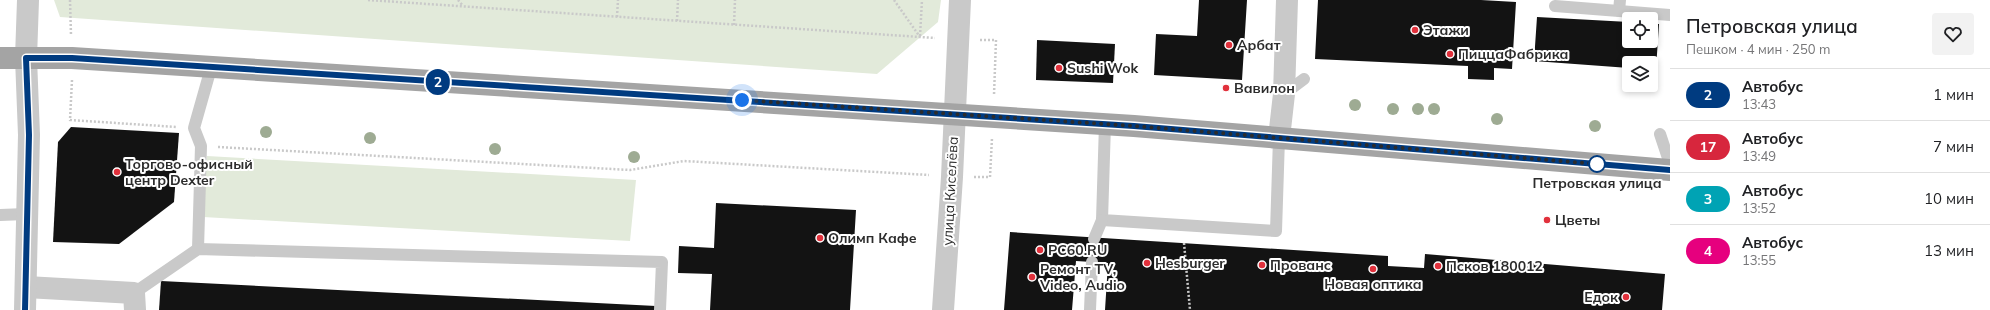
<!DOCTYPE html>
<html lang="ru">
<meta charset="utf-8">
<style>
:root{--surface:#fff;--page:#f2f2f2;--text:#202124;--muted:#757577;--line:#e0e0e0}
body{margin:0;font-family:Mulish,sans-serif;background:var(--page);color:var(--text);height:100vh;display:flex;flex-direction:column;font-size:15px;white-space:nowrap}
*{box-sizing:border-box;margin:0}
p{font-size:13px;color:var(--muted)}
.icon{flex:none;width:22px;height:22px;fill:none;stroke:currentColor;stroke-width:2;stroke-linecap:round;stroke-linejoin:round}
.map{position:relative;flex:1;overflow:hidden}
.side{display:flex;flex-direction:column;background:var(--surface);width:320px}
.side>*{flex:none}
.badge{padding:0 8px;border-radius:13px;font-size:14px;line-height:26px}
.tools{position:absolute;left:1622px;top:12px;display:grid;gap:8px}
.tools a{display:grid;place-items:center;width:36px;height:36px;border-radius:4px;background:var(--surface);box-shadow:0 2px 6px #0003;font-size:20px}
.you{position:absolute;width:20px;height:20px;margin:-10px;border:3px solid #fff;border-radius:50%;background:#1a73e8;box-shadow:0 0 0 6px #1a73e833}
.map>.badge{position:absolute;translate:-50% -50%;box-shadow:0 0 0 2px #fff}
.round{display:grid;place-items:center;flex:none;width:42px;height:42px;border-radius:4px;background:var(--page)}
.overview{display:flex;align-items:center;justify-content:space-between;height:68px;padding:0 16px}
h1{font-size:19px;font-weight:600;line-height:30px}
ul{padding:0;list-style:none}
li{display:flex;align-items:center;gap:12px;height:52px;padding:0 16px;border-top:1px solid var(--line)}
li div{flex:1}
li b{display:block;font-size:15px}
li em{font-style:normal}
li .badge{min-width:44px;font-weight:700;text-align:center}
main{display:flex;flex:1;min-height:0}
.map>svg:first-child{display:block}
.green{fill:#e2eada}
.building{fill:#131313}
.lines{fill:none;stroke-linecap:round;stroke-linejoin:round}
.path{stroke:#c9c9c9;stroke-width:2.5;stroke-dasharray:2 2;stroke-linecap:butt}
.service{stroke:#c9c9c9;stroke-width:12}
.minor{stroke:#c9c9c9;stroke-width:22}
.tertiary{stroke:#c9c9c9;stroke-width:22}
.primary{stroke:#a4a4a4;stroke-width:22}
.tree{fill:#9eab93}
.line-casing{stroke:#fff;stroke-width:9}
.line{stroke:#003b80;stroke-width:6}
.walk{stroke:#2c2c2c;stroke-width:4;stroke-dasharray:0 7.2}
.poi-dot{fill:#e1313c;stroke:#fff;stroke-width:1.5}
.stop-dot{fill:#fff;stroke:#003b80;stroke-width:2}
.labels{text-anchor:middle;stroke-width:4;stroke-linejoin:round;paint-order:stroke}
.poi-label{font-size:14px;font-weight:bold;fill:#2c2c2c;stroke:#fff;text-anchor:start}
.stop-label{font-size:14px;font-weight:bold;fill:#2c2c2c;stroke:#fff}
.street-label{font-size:14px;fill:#2c2c2c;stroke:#fff}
</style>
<main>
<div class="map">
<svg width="1670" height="310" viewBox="0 0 1670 310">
<rect width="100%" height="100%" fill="#fff"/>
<g class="green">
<polygon points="54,0 941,0 938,22 877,74 60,17"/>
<polygon points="207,156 636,180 630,241 203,217"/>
</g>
<g class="building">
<polygon points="1199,0 1247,0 1242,80 1154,75 1156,34 1197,36"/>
<polygon points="1318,0 1481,0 1516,2 1512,69 1494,68 1494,80 1468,79 1468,66 1315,59"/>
<polygon points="1537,17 1629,22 1629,41 1651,41 1651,24 1659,24 1656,69 1651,69 1651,63 1629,63 1629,68 1534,61"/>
<polygon points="1037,40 1115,44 1113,83 1036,80"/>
<polygon points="71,127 179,133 174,202 119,244 53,242 58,142"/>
<polygon points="716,203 856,210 850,310 710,310 712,274 678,273 679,246 714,248"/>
<polygon points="1010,232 1388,256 1388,266 1424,268 1425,254 1665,274 1662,310 1105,310 1108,263 1076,261 1072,310 1004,310"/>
<polygon points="161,281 656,306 656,310 159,310"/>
</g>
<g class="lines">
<g class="path">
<polyline points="70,0 71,35"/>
<polyline points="368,0 935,38"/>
<polyline points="458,0 463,6"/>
<polyline points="894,0 920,37"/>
<polyline points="617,17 618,0"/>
<polyline points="677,21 678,0"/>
<polyline points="734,25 735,0"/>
<polyline points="920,36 922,0"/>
<polyline points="980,40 996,40 994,95"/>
<polyline points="72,80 70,120 177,127"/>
<polyline points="218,147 630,170 684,161 929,175"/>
<polyline points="974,177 990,177 992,138"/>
<polyline points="1184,243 1190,310"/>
</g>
<g class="service">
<polyline points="1620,0 1619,11 1670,15"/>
<polyline points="1555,6 1619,11"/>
<polyline points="1284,94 1304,79"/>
<polyline points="1105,124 1102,220 1276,231 1279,138"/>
<polyline points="1660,134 1670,164"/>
<polyline points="0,215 26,214"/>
<polyline points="1094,239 1102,220"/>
<polyline points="198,249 201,146 194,128 211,68"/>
<polyline points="134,293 198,249 662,262 660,310"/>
<polyline points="1090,310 1092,262"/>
</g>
<g class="minor">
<polyline points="1279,138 1284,94 1287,0"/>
<polyline points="26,287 134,293 135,310"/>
<polyline points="943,310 952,177 960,0"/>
</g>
<polyline class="tertiary" points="25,310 29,135 26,58 28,0"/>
<polyline class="primary" points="0,58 72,58 1134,126 1670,170"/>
</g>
<g class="tree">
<circle cx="1355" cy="105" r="6"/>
<circle cx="1393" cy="109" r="6"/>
<circle cx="1418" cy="109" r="6"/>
<circle cx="1434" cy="109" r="6"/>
<circle cx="1497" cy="119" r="6"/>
<circle cx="1595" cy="126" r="6"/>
<circle cx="266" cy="132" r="6"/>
<circle cx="370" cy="138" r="6"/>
<circle cx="495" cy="149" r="6"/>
<circle cx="634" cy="157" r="6"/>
</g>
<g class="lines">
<g class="line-casing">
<polyline id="line" points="25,310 29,135 26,58 72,58 1134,126 1670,170"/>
</g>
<use href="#line" class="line"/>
<polyline class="walk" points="742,100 1134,126 1597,164"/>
</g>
<g class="poi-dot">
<circle cx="1415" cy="30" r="4"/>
<circle cx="1229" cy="45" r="4"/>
<circle cx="1450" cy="54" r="4"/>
<circle cx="1059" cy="68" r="4"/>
<circle cx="1226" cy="88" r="4"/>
<circle cx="117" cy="172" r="4"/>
<circle cx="1547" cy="220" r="4"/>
<circle cx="820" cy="238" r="4"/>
<circle cx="1040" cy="250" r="4"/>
<circle cx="1147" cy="263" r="4"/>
<circle cx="1262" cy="265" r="4"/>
<circle cx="1438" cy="266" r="4"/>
<circle cx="1373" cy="269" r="4"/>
<circle cx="1032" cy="277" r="4"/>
<circle cx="1626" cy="297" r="4"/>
</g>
<circle class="stop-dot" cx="1597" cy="164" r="8"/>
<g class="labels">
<g class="poi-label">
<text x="1423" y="35">Этажи</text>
<text x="1237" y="50">Арбат</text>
<text x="1458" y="59">ПиццаФабрика</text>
<text x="1067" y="73">Sushi Wok</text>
<text x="1234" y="93">Вавилон</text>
<text x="125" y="169">Торгово-офисный<tspan x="125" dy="16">центр Dexter</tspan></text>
<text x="1555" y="225">Цветы</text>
<text x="828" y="243">Олимп Кафе</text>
<text x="1048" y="255">PC60.RU</text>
<text x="1155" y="268">Hesburger</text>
<text x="1270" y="270">Прованс</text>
<text x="1446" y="271">Псков 180012</text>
<text x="1040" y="274">Ремонт TV,<tspan x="1040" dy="16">Video, Audio</tspan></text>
<text x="1373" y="289" text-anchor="middle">Новая оптика</text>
<text x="1618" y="302" text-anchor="end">Едок</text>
</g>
<g class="stop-label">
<text x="1597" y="188">Петровская улица</text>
</g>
<g class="street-label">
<text transform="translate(950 191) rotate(-87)" y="5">улица Киселёва</text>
</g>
</g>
</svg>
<div class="tools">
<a><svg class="icon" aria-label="locate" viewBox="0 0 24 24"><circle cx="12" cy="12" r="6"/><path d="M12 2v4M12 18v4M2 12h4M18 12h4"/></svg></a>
<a><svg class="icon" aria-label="layers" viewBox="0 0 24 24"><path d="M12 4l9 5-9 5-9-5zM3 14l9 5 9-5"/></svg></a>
</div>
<div class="you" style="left:742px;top:100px"></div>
<b class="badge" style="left:438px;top:82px;background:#003b80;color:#fff">2</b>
</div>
<section class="side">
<div class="overview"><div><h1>Петровская улица</h1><p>Пешком · 4 мин · 250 m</p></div><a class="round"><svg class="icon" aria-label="heart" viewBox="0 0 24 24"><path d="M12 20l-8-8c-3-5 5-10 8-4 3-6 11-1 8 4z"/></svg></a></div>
<ul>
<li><span class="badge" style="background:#003b80;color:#fff">2</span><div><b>Автобус</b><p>13:43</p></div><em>1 мин</em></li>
<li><span class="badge" style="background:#d7263d;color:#fff">17</span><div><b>Автобус</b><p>13:49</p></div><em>7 мин</em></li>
<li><span class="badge" style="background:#00a3b4;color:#fff">3</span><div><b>Автобус</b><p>13:52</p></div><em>10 мин</em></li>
<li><span class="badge" style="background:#e6007e;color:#fff">4</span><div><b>Автобус</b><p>13:55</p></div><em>13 мин</em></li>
</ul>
</section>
</main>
